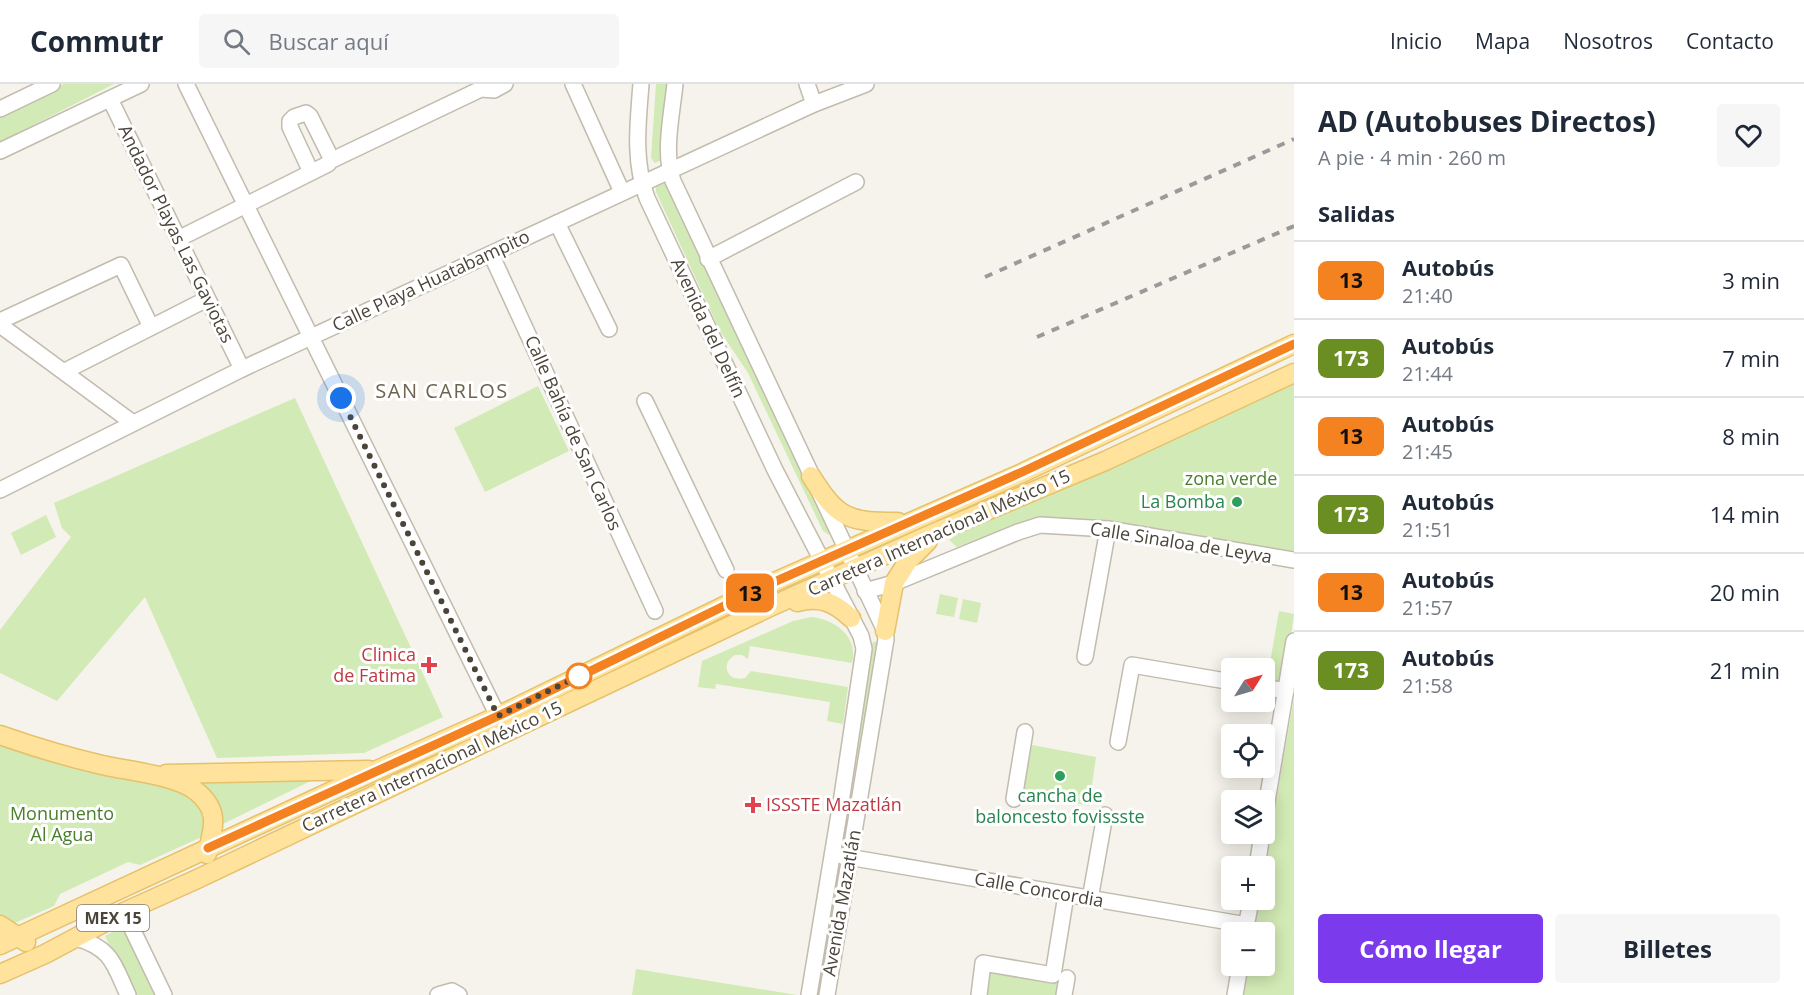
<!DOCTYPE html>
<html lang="es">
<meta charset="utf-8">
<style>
:root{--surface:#fff;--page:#f6f6f7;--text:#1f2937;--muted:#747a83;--line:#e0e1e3;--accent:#7c3aed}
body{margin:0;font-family:"Open Sans",sans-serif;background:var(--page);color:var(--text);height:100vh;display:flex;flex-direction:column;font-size:22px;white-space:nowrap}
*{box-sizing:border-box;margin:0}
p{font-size:20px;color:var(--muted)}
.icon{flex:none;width:33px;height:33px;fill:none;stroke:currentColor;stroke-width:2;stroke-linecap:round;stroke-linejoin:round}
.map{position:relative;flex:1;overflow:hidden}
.drawer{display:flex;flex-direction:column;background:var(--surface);width:510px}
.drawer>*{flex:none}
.badge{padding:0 12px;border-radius:9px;font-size:21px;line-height:39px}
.needle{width:39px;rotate:53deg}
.tools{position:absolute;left:1221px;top:574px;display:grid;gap:12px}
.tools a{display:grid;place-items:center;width:54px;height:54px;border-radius:6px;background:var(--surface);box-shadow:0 3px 15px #0003;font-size:30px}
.you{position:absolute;width:30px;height:30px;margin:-15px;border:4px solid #fff;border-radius:50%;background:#1a73e8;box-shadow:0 0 0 9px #1a73e833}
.map>.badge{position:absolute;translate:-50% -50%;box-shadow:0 0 0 3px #fff}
h2{padding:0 24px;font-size:22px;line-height:54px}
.round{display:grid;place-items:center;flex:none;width:63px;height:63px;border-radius:6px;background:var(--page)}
.head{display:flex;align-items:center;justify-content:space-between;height:102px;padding:0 24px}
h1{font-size:28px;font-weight:700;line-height:45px}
.button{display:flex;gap:12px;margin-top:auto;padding:12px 24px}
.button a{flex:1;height:69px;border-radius:6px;background:var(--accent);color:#fff;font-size:24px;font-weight:700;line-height:69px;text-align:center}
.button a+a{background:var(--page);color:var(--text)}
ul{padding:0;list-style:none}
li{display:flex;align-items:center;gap:18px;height:78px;padding:0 24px;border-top:2px solid var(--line)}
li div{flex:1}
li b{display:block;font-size:22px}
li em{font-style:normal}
li .badge{min-width:66px;font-weight:700;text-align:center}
header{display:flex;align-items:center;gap:36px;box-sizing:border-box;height:84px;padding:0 30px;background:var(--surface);border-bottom:2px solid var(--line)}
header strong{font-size:28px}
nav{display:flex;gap:33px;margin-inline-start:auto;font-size:21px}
.search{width:420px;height:54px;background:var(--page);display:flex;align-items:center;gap:15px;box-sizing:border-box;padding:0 21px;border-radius:6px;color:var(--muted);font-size:22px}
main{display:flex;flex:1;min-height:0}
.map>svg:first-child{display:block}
.green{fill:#d2eab5}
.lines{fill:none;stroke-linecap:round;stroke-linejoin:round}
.minor-casing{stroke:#c2bbae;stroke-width:18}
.major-casing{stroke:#e6c16a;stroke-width:21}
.minor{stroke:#fff;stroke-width:15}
.major{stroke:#ffe39c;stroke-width:18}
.rail{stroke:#9a9a9a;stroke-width:4;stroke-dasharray:8 8;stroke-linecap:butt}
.line-casing{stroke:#fff;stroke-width:14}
.line{stroke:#f58220;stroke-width:9}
.walk{stroke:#4b4439;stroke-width:6;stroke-dasharray:0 10.8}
.leisure-dot{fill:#2e9e5b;stroke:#fff;stroke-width:2}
.health-dot{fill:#e0444e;stroke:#fff;stroke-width:2}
.stop-dot{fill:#fff;stroke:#f58220;stroke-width:3}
.labels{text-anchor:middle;stroke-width:6;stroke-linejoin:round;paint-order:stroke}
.shield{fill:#fff;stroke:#817c74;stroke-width:1.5}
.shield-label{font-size:16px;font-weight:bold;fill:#4b4439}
.street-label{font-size:18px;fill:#4b4439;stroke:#fff}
.park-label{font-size:18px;fill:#4a7f2a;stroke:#fff}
.leisure-label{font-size:18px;fill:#27864d;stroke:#fff;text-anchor:end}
.health-label{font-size:18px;fill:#be3a42;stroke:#fff;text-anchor:end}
.neighbourhood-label{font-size:20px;letter-spacing:1.5px;fill:#6e6250;stroke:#fff}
</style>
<header>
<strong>Commutr</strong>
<div class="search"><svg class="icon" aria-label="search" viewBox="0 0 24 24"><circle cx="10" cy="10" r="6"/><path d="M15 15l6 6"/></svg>Buscar aquí</div>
<nav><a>Inicio</a><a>Mapa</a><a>Nosotros</a><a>Contacto</a></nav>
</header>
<main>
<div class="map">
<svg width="1294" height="911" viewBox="0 0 1294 911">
<rect width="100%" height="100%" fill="#f6f3ec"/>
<g class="green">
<polygon points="64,0 114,0 0,58 0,31"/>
<polygon points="656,0 670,0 662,76 655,79 651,74"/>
<polygon points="666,99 830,445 829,451 823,447 748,289 720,247 656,108 656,102"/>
<polygon points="1294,295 1294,469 1105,437 1038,434 957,463 949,456 960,448 1031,418"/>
<polygon points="538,302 569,367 485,408 454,344"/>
<polygon points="295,314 443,633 364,669 217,674 145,513 57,617 0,589 0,546 71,453 62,444 54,419"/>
<polygon points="46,431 56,453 21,471 11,449"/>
<polygon points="940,510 958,514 954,533 936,530"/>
<polygon points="963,515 981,519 977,539 959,535"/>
<polygon points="1279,527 1294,530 1285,599 1267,596"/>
<path d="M811,533C834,535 859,552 852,579L750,562L748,575L742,571H735C719,580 728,599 745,594L751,587L848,603L843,640L827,637L830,618L716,600L715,605L698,603L702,577L793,537Z"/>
<polygon points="881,557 822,911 809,911 867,563 874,558"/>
<polygon points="1294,615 1294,911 1241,911 1246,882 1264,882 1264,849 1252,849 1258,816 1264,816 1264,783"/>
<polygon points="0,655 187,708 202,725 206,751 140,781 128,778 60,810 54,822 10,841 0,833"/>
<polygon points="1032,661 1096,673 1089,722 1023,709"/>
<path d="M321,692L221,741C225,725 211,708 201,697Z"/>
<polygon points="122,843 157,911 134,911 105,852"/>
<polygon points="636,885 797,911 632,911"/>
<polygon points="986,886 1065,899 1063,911 982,911"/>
</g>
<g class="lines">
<g class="minor-casing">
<g id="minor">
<polyline points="186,0 498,632"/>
<polyline points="573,0 622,108"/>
<path d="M641,0C638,39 633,76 647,114L775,386L861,552L864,565L842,712L809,911"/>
<path d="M675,0C672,30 663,68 673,97L885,547L886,555L827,911"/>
<polyline points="807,0 814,20"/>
<polyline points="110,15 242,285"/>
<polyline points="0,25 52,0"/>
<polyline points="0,67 141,0"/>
<polyline points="311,88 290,43 290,37 294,33 306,29 310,32 330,72 330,77"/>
<polyline points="557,139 609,245"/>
<polyline points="178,155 328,80 330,77 481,5 494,6 505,0"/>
<polyline points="491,170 655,527"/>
<polyline points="708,175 856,98"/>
<polyline points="0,237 121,181 151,243"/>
<polyline points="0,241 133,339"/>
<polyline points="65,287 207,215"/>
<polyline points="645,317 726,486"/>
<polyline points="0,406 242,285 814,20 866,0"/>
<polyline points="865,507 894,499 1018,448 1040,441 1108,445 1294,476"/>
<polyline points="1085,573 1108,445"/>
<polyline points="1264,603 1286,607"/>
<polyline points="1118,658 1132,581 1232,598"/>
<polyline points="1014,715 1025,648"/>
<polyline points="1264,735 1294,557"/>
<polyline points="842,772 1247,841"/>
<polyline points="1257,783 1262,750"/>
<polyline points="1090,815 1105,731"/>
<polyline points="124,828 164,911"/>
<polyline points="1245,849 1251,816"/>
<path d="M76,854C112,864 114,881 128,911"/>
<polyline points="438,911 452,907 459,911"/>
<polyline points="979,911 983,879 1053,891 1066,811"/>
<polyline points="1064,911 1067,894"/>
<polyline points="1235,911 1240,882"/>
</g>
</g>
<g class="major-casing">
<g id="major">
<path d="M811,392C838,435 848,438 898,438"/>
<path d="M797,518C820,512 834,518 851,534"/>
<polyline points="885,547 894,499 908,477 928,457"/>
<path d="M0,651C34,663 67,673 102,681C128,687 175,691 196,707C221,727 213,745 207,770"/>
<polyline points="166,690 369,686"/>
<polyline points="0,841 26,858"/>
<polyline points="0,861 377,686 498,632 763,503 1022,389 1294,260"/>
<polyline points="0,890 45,870 124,828 195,796 772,522 936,448 1105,377 1294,289"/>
</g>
</g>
<use href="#minor" class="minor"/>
<use href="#major" class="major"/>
<g class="rail">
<polyline points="985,193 1294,55"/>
<polyline points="1037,253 1294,142"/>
</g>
</g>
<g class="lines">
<g class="line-casing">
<polyline id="line" points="208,764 498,632 763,503 1022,388 1294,260"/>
</g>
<use href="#line" class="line"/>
<polyline class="walk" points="341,314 498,632 579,592"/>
</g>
<g class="leisure-dot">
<circle cx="1237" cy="418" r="6"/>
<circle cx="1060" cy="692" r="6"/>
</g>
<g class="health-dot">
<path d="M426 572h6v6h6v6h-6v6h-6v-6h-6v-6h6z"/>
<path d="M750 712h6v6h6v6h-6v6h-6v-6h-6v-6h6z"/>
</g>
<circle class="stop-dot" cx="579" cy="592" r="12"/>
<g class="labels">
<rect class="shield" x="77" y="821" width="72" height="26" rx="4.5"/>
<g class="shield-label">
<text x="113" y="840">MEX 15</text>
</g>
<g class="street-label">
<text transform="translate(176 150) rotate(64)" y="6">Andador Playas Las Gaviotas</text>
<text transform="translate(431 197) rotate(-25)" y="6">Calle Playa Huatabampito</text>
<text transform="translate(708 244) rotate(65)" y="6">Avenida del Delfín</text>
<text transform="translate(573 349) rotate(66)" y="6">Calle Bahía de San Carlos</text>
<text transform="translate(939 449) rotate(-24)" y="6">Carretera Internacional México 15</text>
<text transform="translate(1181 459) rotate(9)" y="6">Calle Sinaloa de Leyva</text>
<text transform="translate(432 683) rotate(-25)" y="6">Carretera Internacional México 15</text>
<text transform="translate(1039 806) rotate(10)" y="6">Calle Concordia</text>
<text transform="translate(842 819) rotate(-80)" y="6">Avenida Mazatlán</text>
</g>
<g class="park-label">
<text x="1231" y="401">zona verde</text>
<text x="62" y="736">Monumento<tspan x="62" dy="21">Al Agua</tspan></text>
</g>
<g class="leisure-label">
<text x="1225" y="424">La Bomba</text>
<text x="1060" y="718" text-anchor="middle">cancha de<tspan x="1060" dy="21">baloncesto fovissste</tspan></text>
</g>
<g class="health-label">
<text x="416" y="577">Clinica<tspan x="416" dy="21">de Fatima</tspan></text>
<text x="766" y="727" text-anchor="start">ISSSTE Mazatlán</text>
</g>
<g class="neighbourhood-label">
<text x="442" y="314">SAN CARLOS</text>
</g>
</g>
</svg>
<div class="tools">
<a><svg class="needle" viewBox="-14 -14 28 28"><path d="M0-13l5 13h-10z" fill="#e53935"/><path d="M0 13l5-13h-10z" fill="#747a83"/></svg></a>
<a><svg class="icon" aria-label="locate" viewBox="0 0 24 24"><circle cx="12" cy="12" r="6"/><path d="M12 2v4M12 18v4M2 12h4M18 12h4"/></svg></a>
<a><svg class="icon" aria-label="layers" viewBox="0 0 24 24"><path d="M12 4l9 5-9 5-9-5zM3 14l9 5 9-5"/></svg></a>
<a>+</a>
<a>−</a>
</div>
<div class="you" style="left:341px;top:314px"></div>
<b class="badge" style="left:750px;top:509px;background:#f58220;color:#111">13</b>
</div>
<section class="drawer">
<div class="head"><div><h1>AD (Autobuses Directos)</h1><p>A pie · 4 min · 260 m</p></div><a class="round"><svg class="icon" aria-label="heart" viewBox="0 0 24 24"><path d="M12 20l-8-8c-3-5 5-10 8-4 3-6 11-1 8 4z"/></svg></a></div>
<h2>Salidas</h2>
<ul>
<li><span class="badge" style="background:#f58220;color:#111">13</span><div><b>Autobús</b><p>21:40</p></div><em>3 min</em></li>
<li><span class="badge" style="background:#6b8e23;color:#fff">173</span><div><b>Autobús</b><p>21:44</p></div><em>7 min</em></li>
<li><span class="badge" style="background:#f58220;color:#111">13</span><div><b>Autobús</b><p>21:45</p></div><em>8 min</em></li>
<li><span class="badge" style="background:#6b8e23;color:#fff">173</span><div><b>Autobús</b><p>21:51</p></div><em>14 min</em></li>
<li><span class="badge" style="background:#f58220;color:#111">13</span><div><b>Autobús</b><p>21:57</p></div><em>20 min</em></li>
<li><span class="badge" style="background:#6b8e23;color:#fff">173</span><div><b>Autobús</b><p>21:58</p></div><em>21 min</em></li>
</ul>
<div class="button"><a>Cómo llegar</a><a>Billetes</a></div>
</section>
</main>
